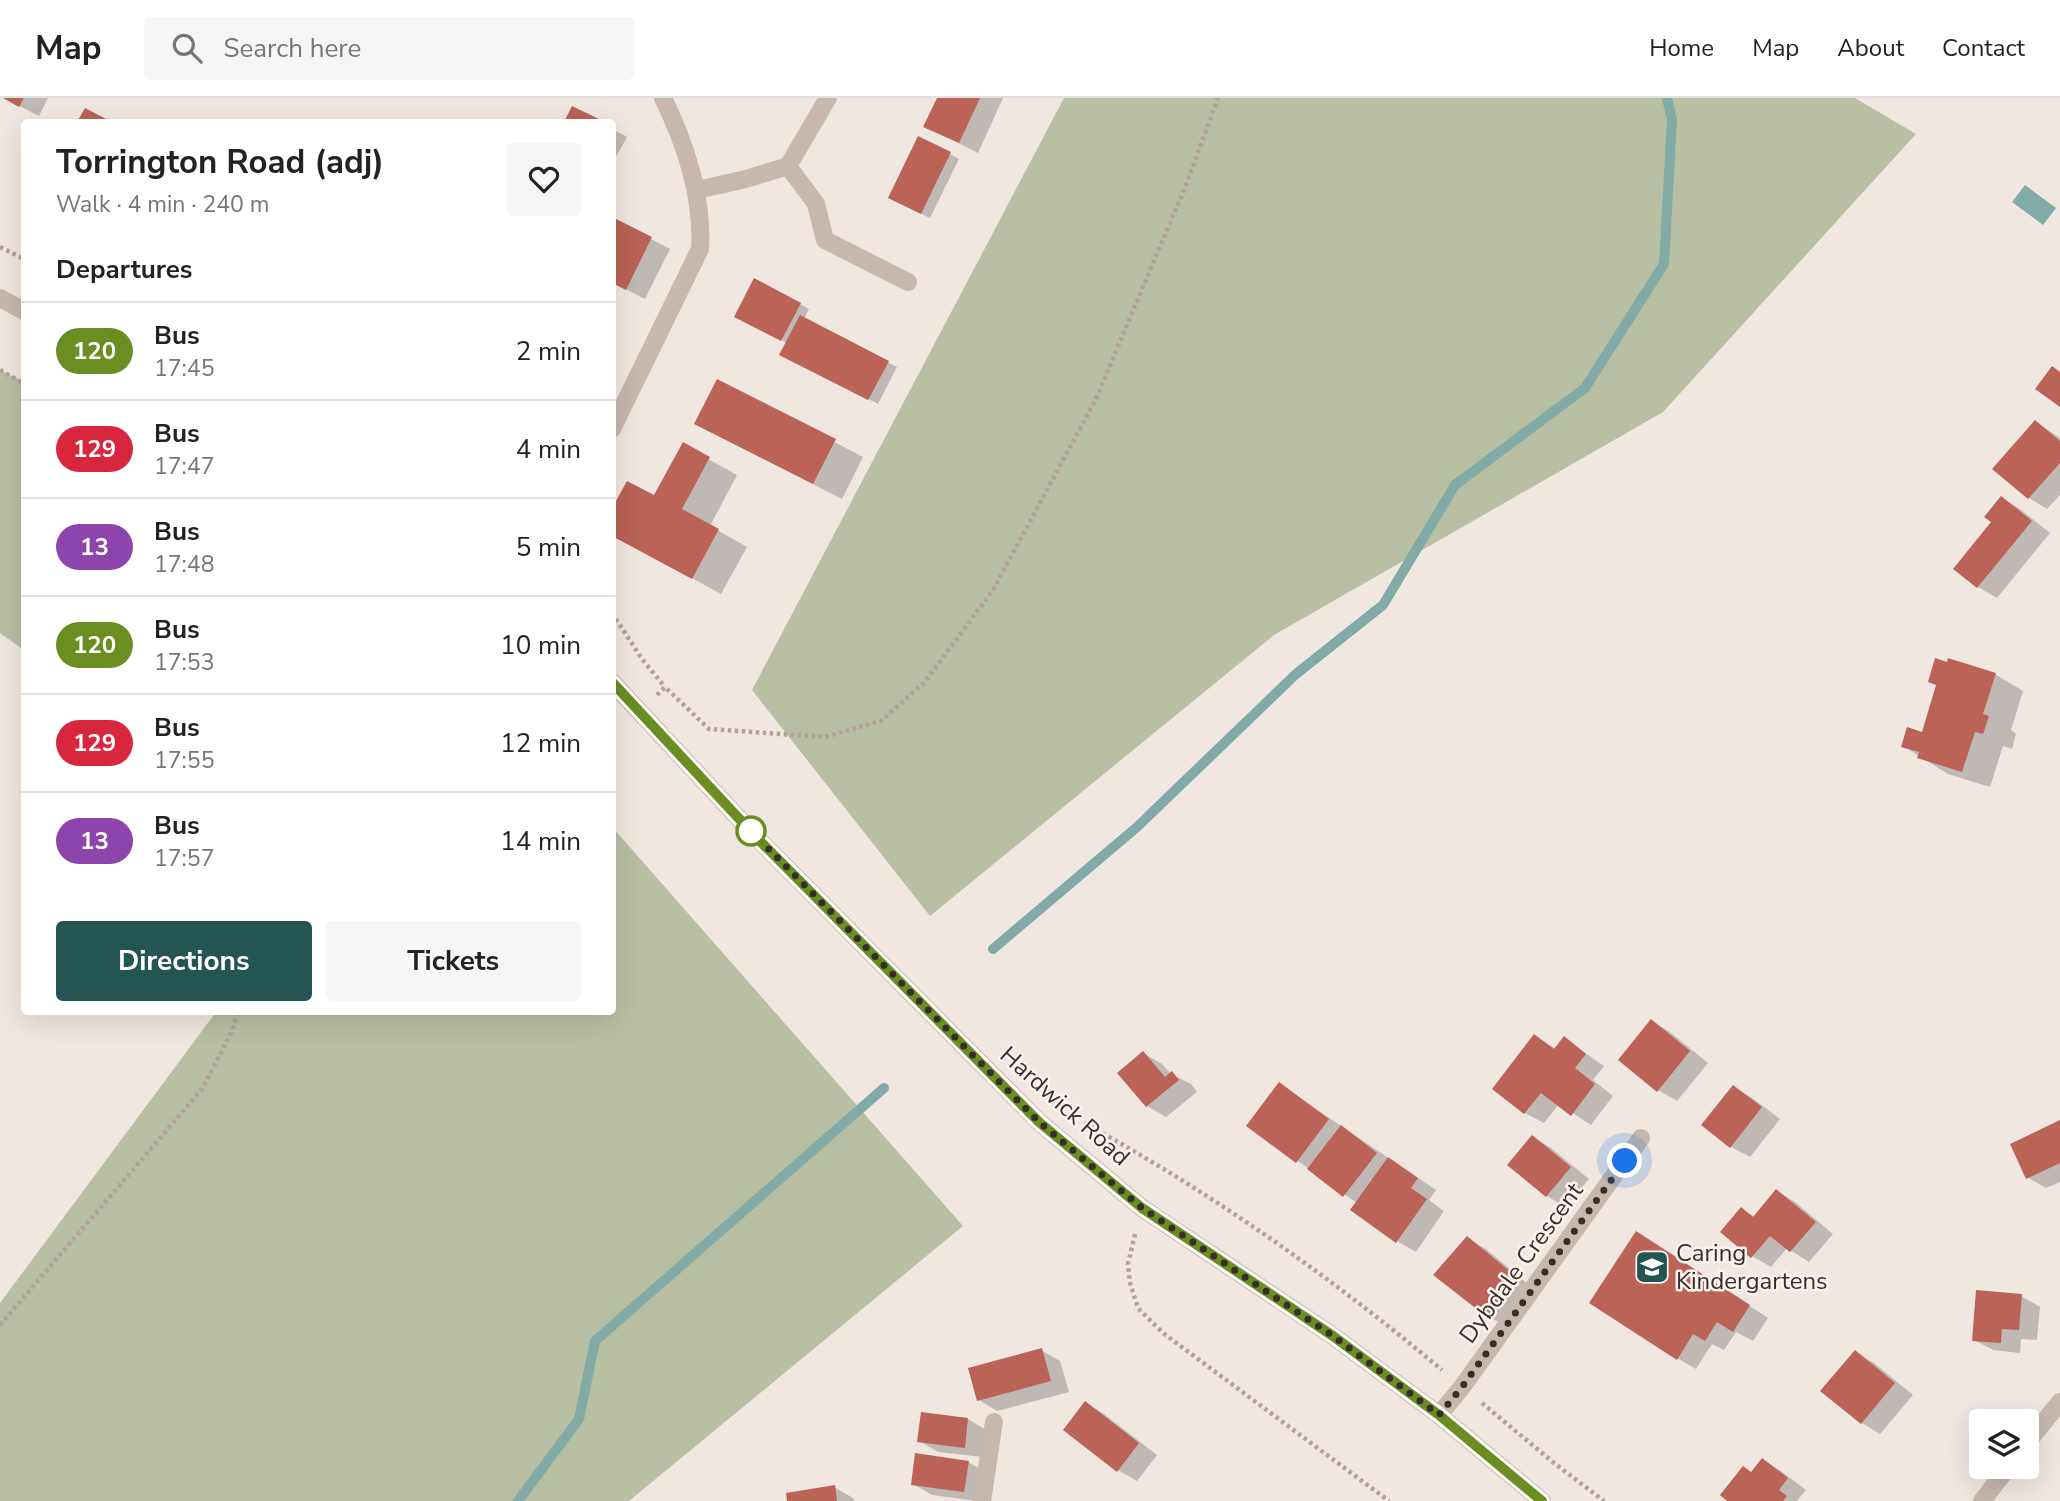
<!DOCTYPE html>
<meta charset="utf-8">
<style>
:root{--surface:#fff;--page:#f6f6f6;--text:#222;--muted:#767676;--line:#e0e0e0;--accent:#255553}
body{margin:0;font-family:"Nunito Sans",sans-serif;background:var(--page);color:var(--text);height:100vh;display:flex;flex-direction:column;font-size:26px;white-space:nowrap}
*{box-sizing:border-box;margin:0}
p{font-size:23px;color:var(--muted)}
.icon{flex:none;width:38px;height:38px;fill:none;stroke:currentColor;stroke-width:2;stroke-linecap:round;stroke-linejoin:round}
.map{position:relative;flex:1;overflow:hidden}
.drawer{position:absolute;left:21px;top:21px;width:595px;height:896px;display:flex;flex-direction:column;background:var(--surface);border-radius:7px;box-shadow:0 7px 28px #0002}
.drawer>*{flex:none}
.badge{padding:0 14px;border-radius:23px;font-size:24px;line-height:46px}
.buttons{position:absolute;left:1969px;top:1311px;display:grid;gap:14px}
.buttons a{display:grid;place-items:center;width:70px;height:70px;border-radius:7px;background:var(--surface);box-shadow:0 7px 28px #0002;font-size:35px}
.you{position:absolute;width:35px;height:35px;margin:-18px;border:5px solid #fff;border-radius:50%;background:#1a73e8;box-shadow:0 0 0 10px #1a73e833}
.map>.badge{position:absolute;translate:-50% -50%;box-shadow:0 0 0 4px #fff}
h2{padding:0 35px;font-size:26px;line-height:63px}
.round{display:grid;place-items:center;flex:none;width:74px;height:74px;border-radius:7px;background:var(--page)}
.summary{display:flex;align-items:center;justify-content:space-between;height:119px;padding:0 35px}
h1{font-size:33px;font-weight:700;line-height:52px}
.cta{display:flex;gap:14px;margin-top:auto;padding:14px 35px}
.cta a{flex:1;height:80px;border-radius:7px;background:var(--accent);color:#fff;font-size:28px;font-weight:700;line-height:80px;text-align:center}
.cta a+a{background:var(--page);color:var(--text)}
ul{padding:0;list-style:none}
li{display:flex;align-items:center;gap:21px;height:98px;padding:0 35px;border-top:2px solid var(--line)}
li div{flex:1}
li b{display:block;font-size:26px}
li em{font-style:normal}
li .badge{min-width:77px;font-weight:700;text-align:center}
header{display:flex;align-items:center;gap:42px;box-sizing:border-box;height:98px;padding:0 35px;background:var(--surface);border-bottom:2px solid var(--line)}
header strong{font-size:33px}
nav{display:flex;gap:38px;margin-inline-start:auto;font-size:24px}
.search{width:490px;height:63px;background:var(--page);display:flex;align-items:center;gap:18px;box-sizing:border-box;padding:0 24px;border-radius:7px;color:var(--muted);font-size:26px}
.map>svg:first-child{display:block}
.green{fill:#b8bfa2}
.water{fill:#82aba8}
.shadow{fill:#0003}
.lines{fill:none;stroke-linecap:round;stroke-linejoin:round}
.stream{stroke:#82aba8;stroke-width:10}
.building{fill:#ba6356}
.path{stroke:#b4a198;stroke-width:4.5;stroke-dasharray:3.5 3.5;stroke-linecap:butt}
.minor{stroke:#c8b7ad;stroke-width:18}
.tertiary{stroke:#c8b7ad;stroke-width:18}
.line-casing{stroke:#fff;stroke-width:16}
.line{stroke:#6b8e23;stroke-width:10}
.walk{stroke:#372e2b;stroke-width:7;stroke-dasharray:0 12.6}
.stop-dot{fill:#fff;stroke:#6b8e23;stroke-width:3.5}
.labels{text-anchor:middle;stroke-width:5;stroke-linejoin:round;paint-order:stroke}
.street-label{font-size:24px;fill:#372e2b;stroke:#f9f2ed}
.poi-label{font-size:24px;fill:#372e2b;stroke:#f9f2ed;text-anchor:start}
</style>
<header>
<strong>Map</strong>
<div class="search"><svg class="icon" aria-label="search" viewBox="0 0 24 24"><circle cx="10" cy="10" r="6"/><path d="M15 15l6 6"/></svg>Search here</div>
<nav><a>Home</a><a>Map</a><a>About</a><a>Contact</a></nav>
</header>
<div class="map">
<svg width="2060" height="1403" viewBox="0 0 2060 1403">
<rect width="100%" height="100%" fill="#f1e7e1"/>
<g class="green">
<polygon points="1064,0 1855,0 1916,36 1663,314 1274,537 930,818 752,592"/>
<polygon points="0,272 24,284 24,552 0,535"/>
<polygon points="613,730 963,1128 629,1403 0,1403 0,1205 216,914 612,914"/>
</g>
<polygon class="water" points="2025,87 2056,110 2043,127 2012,104"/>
<g class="shadow">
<polygon points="4,0 48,0 39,18"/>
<polygon points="938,0 1003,0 978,55 925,28"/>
<polygon points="612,31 627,39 612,66"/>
<polygon points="950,56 959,61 930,120 899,105"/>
<polygon points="613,121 670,151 645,201 612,184"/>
<polygon points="755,182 809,211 804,221 897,269 878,306 790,261 787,245 745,223"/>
<polygon points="718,283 863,359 842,401 725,341"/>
<polygon points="2036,324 2060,340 2060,397 2047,411 2029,400"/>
<polygon points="683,347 737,377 710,428 747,449 721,496 631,447"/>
<polygon points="2002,400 2020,411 2050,435 1997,500 1978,489 1955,470 1993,424"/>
<polygon points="1995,576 2023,593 2011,632 2016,636 2012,651 2003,648 1990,689 1948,676 1903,648 1923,636"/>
<polygon points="1651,923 1670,934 1708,965 1677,1003 1658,992"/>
<polygon points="1534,938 1556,951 1564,940 1604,968 1593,982 1613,998 1591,1027 1559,1006 1544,1025 1525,1015 1494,991"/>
<polygon points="1143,955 1162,966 1171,976 1191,986 1197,994 1166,1019 1147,1008"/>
<polygon points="1279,986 1436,1092 1429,1102 1444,1113 1416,1154 1397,1143 1357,1105 1248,1028"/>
<polygon points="1733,989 1752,1000 1780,1021 1750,1059 1731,1049 1704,1027"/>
<polygon points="2060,1023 2060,1084 2046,1090 2027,1079"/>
<polygon points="1533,1039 1551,1050 1589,1081 1565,1109 1547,1098"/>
<polygon points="1777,1093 1795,1104 1833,1136 1809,1164 1787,1150 1771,1169 1752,1158 1742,1111 1755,1119"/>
<polygon points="1467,1141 1486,1151 1535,1192 1507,1229 1488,1218 1436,1177"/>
<polygon points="1655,1146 1768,1220 1753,1243 1736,1234 1724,1252 1712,1246 1696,1271 1677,1260"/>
<polygon points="2021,1198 2040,1209 2037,1242 2021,1241 2020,1255 1993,1252 1974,1242"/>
<polygon points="1041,1252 1060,1263 1069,1294 997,1313 979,1302"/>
<polygon points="1855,1254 1874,1265 1913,1297 1880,1336 1862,1325"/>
<polygon points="1086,1305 1104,1316 1157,1357 1137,1383 1118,1372"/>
<polygon points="968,1321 986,1332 983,1359 938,1354 919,1343"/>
<polygon points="1763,1362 1781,1373 1806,1392 1797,1403 1730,1403"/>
<polygon points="968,1364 987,1375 977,1403 932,1397 913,1386"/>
<polygon points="834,1389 853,1400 854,1403 789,1403"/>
</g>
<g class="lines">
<g class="stream">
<polyline points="993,851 1137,729 1296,576 1383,507 1455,387 1585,290 1664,166 1672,22 1667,0"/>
<polyline points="518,1403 579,1321 595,1243 884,990"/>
</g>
</g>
<g class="building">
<polygon points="3,0 24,0 19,9"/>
<polygon points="937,0 980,0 959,45 923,29"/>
<polygon points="572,8 605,24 564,24"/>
<polygon points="85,10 112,24 77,24"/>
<polygon points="918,38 951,54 921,116 888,100"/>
<polygon points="612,119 652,139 626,192 612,185"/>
<polygon points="754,180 801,205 781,243 734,219"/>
<polygon points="800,217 889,263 868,302 779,257"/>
<polygon points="2052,268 2060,274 2060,309 2035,291"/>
<polygon points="717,281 836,341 813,386 694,326"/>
<polygon points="2035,322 2060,343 2060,365 2028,401 1992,371"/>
<polygon points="683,344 710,359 682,411 719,431 692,481 612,438 612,410 627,383 654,397"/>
<polygon points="2001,398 2032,423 1977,490 1953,471 1991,424 1984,419"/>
<polygon points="1935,560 1947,564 1948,560 1996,575 1983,616 1989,618 1983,636 1975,634 1962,674 1917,660 1919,654 1901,649 1907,629 1922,634 1936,587 1928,584"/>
<polygon points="1651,921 1690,953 1657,994 1618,962"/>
<polygon points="1534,936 1554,951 1564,938 1586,956 1575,970 1595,986 1571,1018 1541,995 1524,1016 1492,991"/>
<polygon points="1143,953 1165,979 1172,973 1179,982 1146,1009 1117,975"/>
<polygon points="1279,984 1329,1021 1296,1065 1246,1028"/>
<polygon points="1733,987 1762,1009 1730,1050 1701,1027"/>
<polygon points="2060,1022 2060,1065 2026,1081 2010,1046"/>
<polygon points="1341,1027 1377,1055 1343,1099 1307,1071"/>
<polygon points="1532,1037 1571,1069 1546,1099 1507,1067"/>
<polygon points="1388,1059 1418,1080 1411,1090 1427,1101 1396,1145 1350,1112"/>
<polygon points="1776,1091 1816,1124 1790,1154 1770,1138 1751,1160 1720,1134 1741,1109 1753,1119"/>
<polygon points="1636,1133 1750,1207 1733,1234 1717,1224 1705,1243 1693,1236 1677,1262 1589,1205"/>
<polygon points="1467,1138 1518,1180 1487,1219 1433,1177"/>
<polygon points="1976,1192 2022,1196 2019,1232 2002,1231 2001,1245 1972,1243"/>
<polygon points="1042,1250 1051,1283 977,1303 968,1270"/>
<polygon points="1855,1252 1895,1285 1861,1326 1820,1293"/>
<polygon points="1085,1303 1139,1345 1117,1374 1063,1332"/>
<polygon points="921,1314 968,1320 965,1350 917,1344"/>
<polygon points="915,1355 969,1363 964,1394 911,1387"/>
<polygon points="1762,1360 1788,1380 1779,1392 1787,1398 1783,1403 1727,1403 1720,1397 1743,1368 1751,1374"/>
<polygon points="835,1387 837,1403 787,1403 786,1395"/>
</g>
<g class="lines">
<g class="path">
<polyline points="0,149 24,161"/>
<polyline points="0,272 24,286"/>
<polyline points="612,515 642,561 665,589"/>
<polyline points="657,597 665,589 709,631 825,639 881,623 924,585 993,492 1095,303 1186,87 1218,0"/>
<path d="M1084,1025C1212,1095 1331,1179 1442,1272"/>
<polyline points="1135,1136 1128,1166 1130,1185 1138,1210 1163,1235 1389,1403"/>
<polyline points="0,1227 202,991 231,935 238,914"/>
<polyline points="1482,1305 1554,1365 1604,1403"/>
</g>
<g class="minor">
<polyline points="788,68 816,106 825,142 908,184"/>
<polyline points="697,92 746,81 788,68 828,0"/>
<path d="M612,331L700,151C703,99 686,47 663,0"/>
<polyline points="1439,1317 1462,1289 1641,1040"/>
<polyline points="2026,1346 2060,1304"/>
<polyline points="982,1403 994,1324"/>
<polyline points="1982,1403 2009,1368"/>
</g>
<g class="tertiary">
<polyline points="0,200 24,213"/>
<polyline points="612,584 758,741 1039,1024 1142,1110 1333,1238 1439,1317 1542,1403"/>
</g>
</g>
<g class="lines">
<g class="line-casing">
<polyline id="line" points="612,584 758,741 1039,1024 1142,1110 1333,1238 1439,1317 1542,1403"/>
</g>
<use href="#line" class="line"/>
<polyline class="walk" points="751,733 1039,1024 1142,1110 1333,1238 1439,1317 1462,1289 1625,1063"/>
</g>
<defs>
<g id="school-square" transform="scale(1.75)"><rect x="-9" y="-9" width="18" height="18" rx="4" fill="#255553" stroke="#f9f2ed"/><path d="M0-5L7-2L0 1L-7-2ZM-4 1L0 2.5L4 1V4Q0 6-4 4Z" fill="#fff"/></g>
</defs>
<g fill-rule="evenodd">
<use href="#school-square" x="1652" y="1169"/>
</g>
<circle class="stop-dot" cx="751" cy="733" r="14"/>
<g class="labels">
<g class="street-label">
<text transform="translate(1065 1008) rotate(42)" y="8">Hardwick Road</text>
<text transform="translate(1521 1165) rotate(-54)" y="8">Dybdale Crescent</text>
</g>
<g class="poi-label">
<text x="1676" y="1163">Caring<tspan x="1676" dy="28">Kindergartens</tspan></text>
</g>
</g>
</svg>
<div class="buttons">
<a><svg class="icon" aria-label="layers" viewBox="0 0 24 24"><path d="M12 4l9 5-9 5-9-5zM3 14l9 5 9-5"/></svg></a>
</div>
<div class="you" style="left:1625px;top:1063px"></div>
<section class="drawer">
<div class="summary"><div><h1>Torrington Road (adj)</h1><p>Walk · 4 min · 240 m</p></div><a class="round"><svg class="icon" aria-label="heart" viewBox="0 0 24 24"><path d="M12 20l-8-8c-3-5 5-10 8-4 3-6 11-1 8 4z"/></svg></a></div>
<h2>Departures</h2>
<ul>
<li><span class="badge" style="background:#6b8e23;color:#fff">120</span><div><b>Bus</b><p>17:45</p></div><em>2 min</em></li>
<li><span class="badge" style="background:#d7263d;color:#fff">129</span><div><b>Bus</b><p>17:47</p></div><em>4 min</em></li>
<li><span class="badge" style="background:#8e44ad;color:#fff">13</span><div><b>Bus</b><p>17:48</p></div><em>5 min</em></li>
<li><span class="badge" style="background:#6b8e23;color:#fff">120</span><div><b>Bus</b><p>17:53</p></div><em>10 min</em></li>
<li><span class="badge" style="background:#d7263d;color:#fff">129</span><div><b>Bus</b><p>17:55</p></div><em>12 min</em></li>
<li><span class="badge" style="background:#8e44ad;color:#fff">13</span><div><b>Bus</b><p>17:57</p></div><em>14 min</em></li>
</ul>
<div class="cta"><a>Directions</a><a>Tickets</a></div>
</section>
</div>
